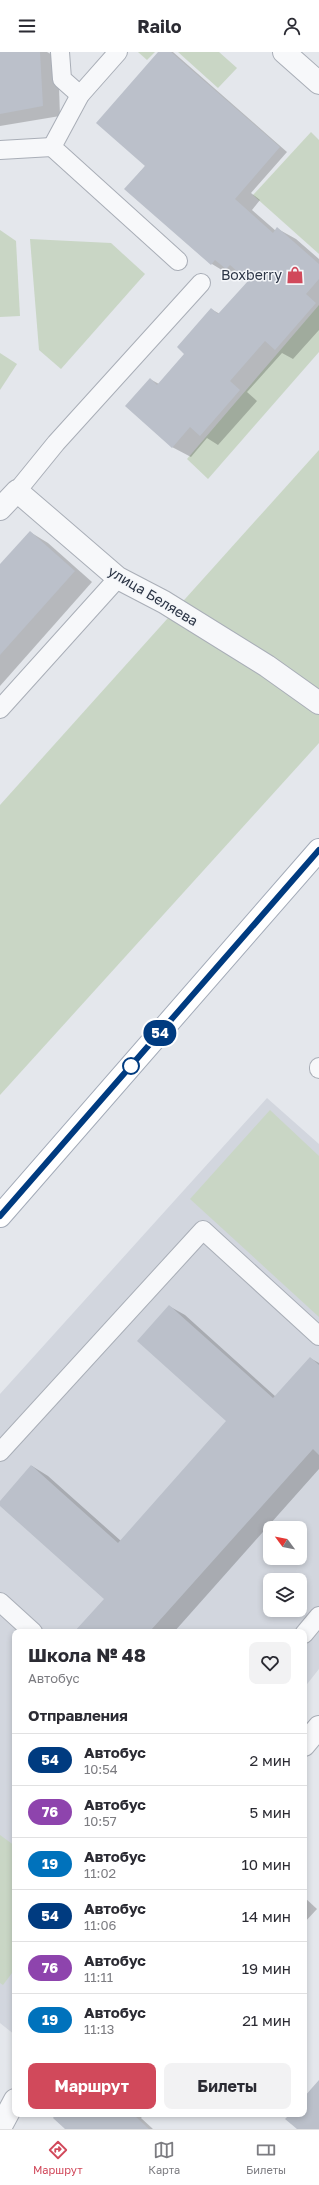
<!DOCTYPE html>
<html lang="ru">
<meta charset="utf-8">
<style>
:root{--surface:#fff;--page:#f2f2f3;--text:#2b2b33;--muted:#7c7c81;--line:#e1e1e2;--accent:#d1495b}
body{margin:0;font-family:"Golos Text",sans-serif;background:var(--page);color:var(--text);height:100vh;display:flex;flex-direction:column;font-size:15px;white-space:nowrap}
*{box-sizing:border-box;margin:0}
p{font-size:13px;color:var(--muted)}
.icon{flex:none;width:22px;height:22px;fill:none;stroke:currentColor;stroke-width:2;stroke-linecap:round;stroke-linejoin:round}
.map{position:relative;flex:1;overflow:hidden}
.sheet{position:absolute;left:12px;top:1577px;width:295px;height:488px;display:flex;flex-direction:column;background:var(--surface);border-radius:8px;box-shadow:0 2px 6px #0003}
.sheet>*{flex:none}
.badge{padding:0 8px;border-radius:13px;font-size:14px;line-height:26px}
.needle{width:26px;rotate:302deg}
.tools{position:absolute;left:263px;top:1469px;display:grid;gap:8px}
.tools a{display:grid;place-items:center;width:44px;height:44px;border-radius:8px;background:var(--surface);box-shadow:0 2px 6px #0003;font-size:20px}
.map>.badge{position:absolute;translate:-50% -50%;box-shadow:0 0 0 2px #fff}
h2{padding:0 16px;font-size:15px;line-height:36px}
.round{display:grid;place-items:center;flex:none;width:42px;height:42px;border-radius:8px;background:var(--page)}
.headline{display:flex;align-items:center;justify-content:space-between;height:68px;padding:0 16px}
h1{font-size:19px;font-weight:700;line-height:30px}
.action{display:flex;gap:8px;margin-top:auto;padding:8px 16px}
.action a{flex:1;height:46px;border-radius:8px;background:var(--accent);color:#fff;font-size:16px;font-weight:700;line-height:46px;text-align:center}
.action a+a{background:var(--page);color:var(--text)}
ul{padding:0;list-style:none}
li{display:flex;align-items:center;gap:12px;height:52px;padding:0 16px;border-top:1px solid var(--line)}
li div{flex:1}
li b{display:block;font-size:15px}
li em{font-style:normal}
li .badge{min-width:44px;font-weight:700;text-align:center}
header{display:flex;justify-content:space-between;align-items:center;height:52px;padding:0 16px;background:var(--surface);font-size:18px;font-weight:700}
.menu{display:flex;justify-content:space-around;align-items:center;height:56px;border-top:1px solid var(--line);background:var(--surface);font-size:11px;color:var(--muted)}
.menu a{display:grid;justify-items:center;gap:2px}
.menu .selected{color:var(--accent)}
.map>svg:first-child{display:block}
.built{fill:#d2d6de;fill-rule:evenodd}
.green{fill:#c9d6c5}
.shadow{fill:#0003}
.building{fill:#bbc0ca}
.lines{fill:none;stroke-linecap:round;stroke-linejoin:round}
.service-casing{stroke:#a9aeb7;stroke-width:20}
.minor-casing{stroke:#a9aeb7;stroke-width:24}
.tertiary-casing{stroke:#a9aeb7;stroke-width:24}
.primary-casing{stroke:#a3abb8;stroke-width:24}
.service{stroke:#f7f8fa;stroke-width:18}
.minor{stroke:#f7f8fa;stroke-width:22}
.tertiary{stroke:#f7f8fa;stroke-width:22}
.primary{stroke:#fff;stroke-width:22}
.line-casing{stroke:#fff;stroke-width:9}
.line{stroke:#003b80;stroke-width:6}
.stop-dot{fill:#fff;stroke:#003b80;stroke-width:2}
.labels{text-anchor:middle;stroke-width:3;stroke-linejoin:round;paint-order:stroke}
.poi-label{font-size:14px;fill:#2b3445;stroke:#f4f6f9;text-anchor:end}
.street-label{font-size:14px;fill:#2b3445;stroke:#f4f6f9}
</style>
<header><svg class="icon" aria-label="menu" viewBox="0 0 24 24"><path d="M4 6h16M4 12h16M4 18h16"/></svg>Railo<svg class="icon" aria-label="person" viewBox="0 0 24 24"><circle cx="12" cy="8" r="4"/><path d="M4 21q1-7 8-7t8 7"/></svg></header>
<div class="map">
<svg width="319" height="2077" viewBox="0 0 319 2077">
<rect width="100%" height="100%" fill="#e4e7ec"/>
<path class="built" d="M267,1046L319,1092V1617L304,1636V1580H15V1983L0,1971V1342ZM270,1476H300V1506H270ZM270,1528H300V1558H270Z"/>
<g class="green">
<polygon points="138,0 155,0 147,8"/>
<polygon points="178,0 219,0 237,16 218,36"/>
<polygon points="311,80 319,88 319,202 253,143"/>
<polygon points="0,178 16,189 20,264 0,265"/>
<polygon points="30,187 111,191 145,222 61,317 39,298"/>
<polygon points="319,253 319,300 208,427 187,407"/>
<polygon points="0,301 17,312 0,338"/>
<polygon points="319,398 319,691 0,1043 0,753"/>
<polygon points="270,1058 319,1104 319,1265 190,1147"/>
<polygon points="0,1783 15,1794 15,1917 3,1933 0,1931"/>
</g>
<g class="shadow">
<polygon points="0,0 47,0 58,6 60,64 0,74"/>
<polygon points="160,0 173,0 287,100 251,141 260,148 252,158 276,179 278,177 296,187 319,207 319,278 293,307 282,301 247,340 257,349 218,393 207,386 191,405 172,395 150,327 159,332 185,302 211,257 220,262 249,229 232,220 230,223 212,212 126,137 146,113"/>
<polygon points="30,480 48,491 92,530 0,634 0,514"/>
<polygon points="169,1254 185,1263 276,1345 310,1306 319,1311 319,1417 174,1580 75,1580 105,1547 0,1453 0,1450 32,1414 48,1424 121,1489 228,1369"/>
<polygon points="304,1845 317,1857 304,1871"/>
<polygon points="57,2062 144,2062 141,2066 153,2077 67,2077"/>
</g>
<g class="building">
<polygon points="0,0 40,0 43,54 0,62"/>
<polygon points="158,0 171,0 280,95 235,147 273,181 277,175 319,212 319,227 306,242 316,251 275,298 265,289 230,329 240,338 200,384 190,375 172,396 125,354 150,326 157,333 184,302 177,295 211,256 218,262 248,229 230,213 226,217 215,208 211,213 124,137 145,114 96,71"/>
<polygon points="30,479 75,519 0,603 0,512"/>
<polygon points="169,1253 273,1346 310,1305 319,1313 319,1403 313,1397 151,1578 154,1580 74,1580 104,1547 0,1454 0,1449 31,1413 118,1491 226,1369 137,1289"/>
<polygon points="319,2028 319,2077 297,2077 285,2067 290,2062 304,2062 304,2045"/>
<polygon points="56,2062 133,2062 149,2077 65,2077 53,2066"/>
</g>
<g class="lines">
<g class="service-casing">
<g id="service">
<polyline points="60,0 62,27 80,43"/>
<polyline points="118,0 80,43 52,95 178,209"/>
<polyline points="0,98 52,95"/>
<polyline points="17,439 56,391 201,231"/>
<polyline points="0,657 118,526"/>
<polyline points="319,1015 319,1017"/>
<polyline points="0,1400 203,1178 319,1284"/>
<polyline points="0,1550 33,1580"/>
<polyline points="304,1582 319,1564"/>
</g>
</g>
<g class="minor-casing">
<g id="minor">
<polyline points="0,457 17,439 118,526 164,550 267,614 319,651"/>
<polyline points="304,1693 319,1675"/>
<polyline points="0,2076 15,2048"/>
</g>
</g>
<g class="tertiary-casing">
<polyline id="tertiary" points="284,0 319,31"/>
</g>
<g class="primary-casing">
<polyline id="primary" points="0,1164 319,798"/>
</g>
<use href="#service" class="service"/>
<use href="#minor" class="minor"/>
<use href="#tertiary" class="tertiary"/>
<use href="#primary" class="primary"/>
</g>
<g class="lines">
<g class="line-casing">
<polyline id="line" points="0,1164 319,798"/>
</g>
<use href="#line" class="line"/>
</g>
<defs>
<g id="shop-bare" transform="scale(1.38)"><path d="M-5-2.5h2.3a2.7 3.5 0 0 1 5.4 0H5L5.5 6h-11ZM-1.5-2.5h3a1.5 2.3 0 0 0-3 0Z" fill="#d1495b" stroke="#f4f6f9" stroke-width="2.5" paint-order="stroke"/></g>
</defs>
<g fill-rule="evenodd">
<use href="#shop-bare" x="295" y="223"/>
</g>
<circle class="stop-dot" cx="131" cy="1014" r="8"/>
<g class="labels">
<g class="poi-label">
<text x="282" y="228">Boxberry</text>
</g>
<g class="street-label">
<text transform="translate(153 544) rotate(31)" y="5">улица Беляева</text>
</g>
</g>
</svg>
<div class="tools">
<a><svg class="needle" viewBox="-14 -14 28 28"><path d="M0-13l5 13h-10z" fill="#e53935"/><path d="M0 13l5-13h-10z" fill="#7c7c81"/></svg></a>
<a><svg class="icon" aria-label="layers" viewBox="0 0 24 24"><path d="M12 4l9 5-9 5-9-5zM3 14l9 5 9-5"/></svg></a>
</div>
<b class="badge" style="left:160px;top:981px;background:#003b80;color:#fff">54</b>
<section class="sheet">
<div class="headline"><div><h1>Школа № 48</h1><p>Автобус</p></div><a class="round"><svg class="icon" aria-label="heart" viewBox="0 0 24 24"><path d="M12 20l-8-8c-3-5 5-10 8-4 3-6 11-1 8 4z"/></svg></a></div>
<h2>Отправления</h2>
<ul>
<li><span class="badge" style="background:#003b80;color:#fff">54</span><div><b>Автобус</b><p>10:54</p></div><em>2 мин</em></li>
<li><span class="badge" style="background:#8e44ad;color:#fff">76</span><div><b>Автобус</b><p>10:57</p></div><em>5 мин</em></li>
<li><span class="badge" style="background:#0072bc;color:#fff">19</span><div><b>Автобус</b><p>11:02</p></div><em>10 мин</em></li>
<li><span class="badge" style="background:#003b80;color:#fff">54</span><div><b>Автобус</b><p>11:06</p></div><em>14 мин</em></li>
<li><span class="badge" style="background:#8e44ad;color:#fff">76</span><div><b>Автобус</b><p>11:11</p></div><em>19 мин</em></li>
<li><span class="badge" style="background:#0072bc;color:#fff">19</span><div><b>Автобус</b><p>11:13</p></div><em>21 мин</em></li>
</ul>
<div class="action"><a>Маршрут</a><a>Билеты</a></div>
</section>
</div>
<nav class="menu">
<a class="selected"><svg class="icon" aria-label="directions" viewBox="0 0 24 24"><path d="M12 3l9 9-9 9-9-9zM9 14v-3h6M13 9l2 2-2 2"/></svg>Маршрут</a>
<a><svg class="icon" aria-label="map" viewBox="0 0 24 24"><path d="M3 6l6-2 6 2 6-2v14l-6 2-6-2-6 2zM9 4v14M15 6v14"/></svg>Карта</a>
<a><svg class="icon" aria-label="tickets" viewBox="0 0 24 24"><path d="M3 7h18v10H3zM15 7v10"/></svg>Билеты</a>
</nav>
